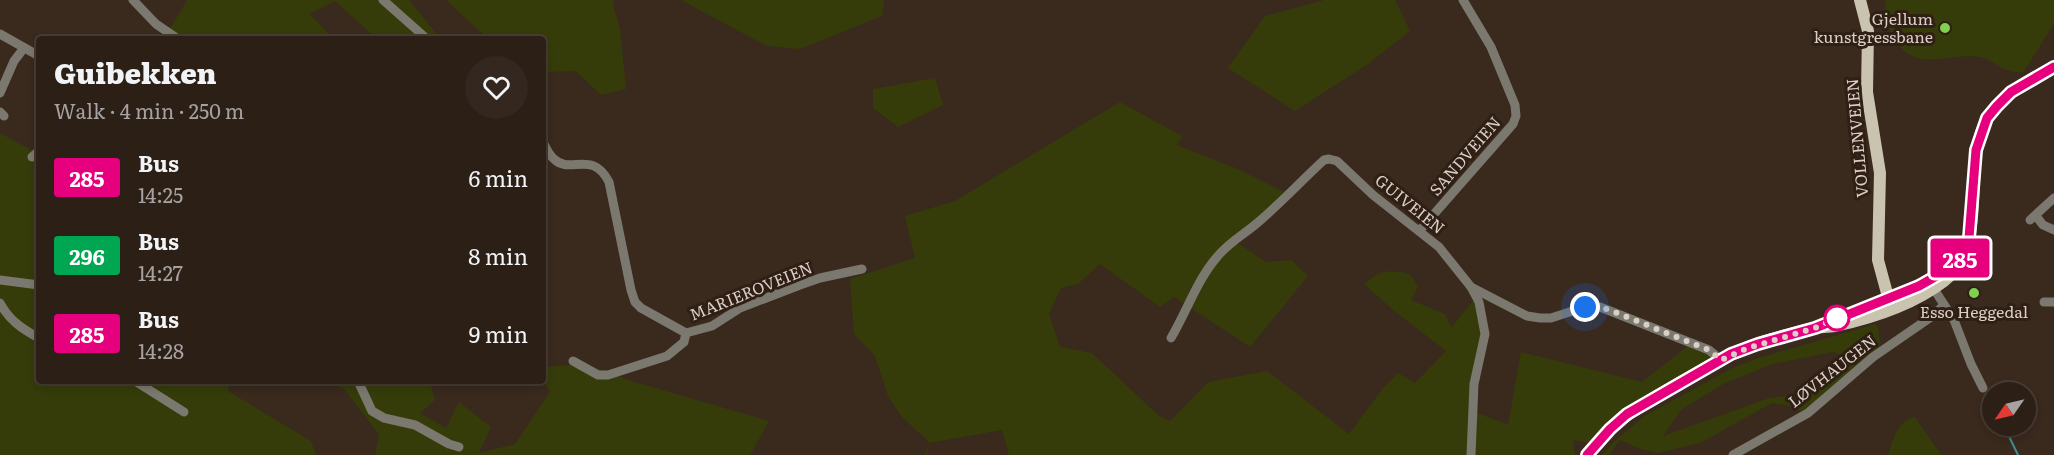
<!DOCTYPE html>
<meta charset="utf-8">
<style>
:root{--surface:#2c1f16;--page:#34271f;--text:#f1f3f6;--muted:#a6a2a1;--line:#483d35}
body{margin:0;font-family:Literata,serif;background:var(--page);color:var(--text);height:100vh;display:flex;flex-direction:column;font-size:22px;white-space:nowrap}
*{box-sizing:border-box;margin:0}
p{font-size:20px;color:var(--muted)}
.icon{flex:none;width:33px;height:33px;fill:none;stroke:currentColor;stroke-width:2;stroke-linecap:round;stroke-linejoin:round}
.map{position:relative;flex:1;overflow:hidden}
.side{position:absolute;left:36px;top:36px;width:510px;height:348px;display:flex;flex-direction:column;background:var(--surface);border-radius:6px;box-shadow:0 3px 9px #0003,0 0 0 2px var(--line)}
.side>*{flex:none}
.badge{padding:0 12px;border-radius:4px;font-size:21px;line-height:39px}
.needle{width:39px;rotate:236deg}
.controls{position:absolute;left:1982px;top:382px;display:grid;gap:12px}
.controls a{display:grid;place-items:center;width:54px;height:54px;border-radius:50%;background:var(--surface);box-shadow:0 3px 9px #0003,0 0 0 2px var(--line);font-size:30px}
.you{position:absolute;width:30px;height:30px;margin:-15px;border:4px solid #fff;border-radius:50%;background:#1a73e8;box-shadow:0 0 0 9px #1a73e833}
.map>.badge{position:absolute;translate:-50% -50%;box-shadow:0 0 0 3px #fff}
.round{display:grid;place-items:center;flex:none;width:63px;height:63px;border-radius:32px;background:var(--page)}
.headline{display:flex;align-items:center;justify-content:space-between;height:102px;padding:0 18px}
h1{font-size:28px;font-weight:800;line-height:45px}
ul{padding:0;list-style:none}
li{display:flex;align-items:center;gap:18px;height:78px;padding:0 18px}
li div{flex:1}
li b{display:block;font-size:22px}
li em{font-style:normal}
li .badge{min-width:66px;font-weight:700;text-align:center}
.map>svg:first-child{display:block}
.green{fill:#353c0a;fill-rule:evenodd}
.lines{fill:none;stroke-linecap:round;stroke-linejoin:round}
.stream{stroke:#438c93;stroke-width:2}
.minor{stroke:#7b786f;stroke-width:9}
.major{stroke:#cac3b0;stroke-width:12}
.line-casing{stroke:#fff;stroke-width:14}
.line{stroke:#e6007e;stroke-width:9}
.walk{stroke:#dacfc7;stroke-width:6;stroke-dasharray:0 10.8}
.poi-dot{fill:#80d051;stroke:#2f1f14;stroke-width:2}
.stop-dot{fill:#fff;stroke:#e6007e;stroke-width:3}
.labels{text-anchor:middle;stroke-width:6;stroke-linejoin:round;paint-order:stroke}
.poi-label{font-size:16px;fill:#dacfc7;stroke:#2f1f14;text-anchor:end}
.street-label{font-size:16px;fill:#dacfc7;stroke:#2f1f14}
</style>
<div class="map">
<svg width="2054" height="455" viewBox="0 0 2054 455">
<rect width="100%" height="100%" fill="#3a291d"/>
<g class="green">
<polygon points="187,0 409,0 436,33 430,39 377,39 335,1 309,14 334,39 164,39"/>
<polygon points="446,0 614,0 613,5 620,28 626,89 601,95 576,71 543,72 543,39 488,39"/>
<polygon points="681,0 884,0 882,16 800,49 767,46"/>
<polygon points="1324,0 1395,0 1410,31 1368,64 1295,111 1228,68 1265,16"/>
<path d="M1886,0H2054V24L2023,73C2019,72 2013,72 2009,71C1999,68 1991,59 1980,57C1946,52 1914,76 1892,35C1886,23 1883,13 1886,0Z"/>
<polygon points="935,78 943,105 898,127 873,108 873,89"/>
<path d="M1120,102L1182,136L1177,145L1238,169L1286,193L1236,242L1266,262L1291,260L1308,276L1250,347L1174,297L1160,307L1100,264L1078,284L1061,288L1049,314L1060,347L1092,353L1159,416L1170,421L1208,382L1267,371L1349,434L1383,388L1398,373L1415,383L1446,351L1393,310L1364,284C1381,270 1388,269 1410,274L1418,287L1411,300L1445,314L1451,328L1476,297L1485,336L1475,390L1472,455H1009L1002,430L929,443L927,455H925L929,442L902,417L888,396L875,356L854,334L850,279L915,258L905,216L955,201Z"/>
<polygon points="0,133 39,154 39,381 230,381 228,391 311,441 316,455 0,455"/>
<path d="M1876,324L1878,328L1881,350L1803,412L1786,405L1772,403L1700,443L1658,453L1640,449L1620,440L1609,455H1602L1614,442L1643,417L1732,368L1758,358ZM1833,352L1841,355L1844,365L1833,380L1803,394L1769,398L1663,436L1681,410L1723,384L1773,364Z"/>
<polygon points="1689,345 1715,357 1591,443 1573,440 1575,455 1475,455 1475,412 1508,425 1521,352 1642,382"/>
<polygon points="586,364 635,382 769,421 750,455 375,455 379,435 345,390 330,381 422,381 431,386 435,400 420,413 446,428 459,402 491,427 479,453 515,444 550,392 543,379 543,367"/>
<path d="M1915,417L1941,455H1888C1893,440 1898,419 1915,417Z"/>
</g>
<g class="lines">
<g class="stream">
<polyline points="1988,397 1992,404"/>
<polyline points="2004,426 2018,455"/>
</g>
<g class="minor">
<polyline points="133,0 156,24 178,39"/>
<polyline points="383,0 427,39"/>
<polyline points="0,34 39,56"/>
<polyline points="0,93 14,61 24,48"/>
<polyline points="0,112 4,116"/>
<path d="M543,142C546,148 549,155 554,159C570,175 592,149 609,182L631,290L635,302L641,308L686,333L712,326L740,308L800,285L820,278L862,269"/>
<polyline points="32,157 39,151"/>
<polyline points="2036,216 2043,225 2054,230"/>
<polyline points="2030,220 2054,198"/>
<polyline points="1420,230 1513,124 1516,116 1515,105 1491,47 1463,0"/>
<polyline points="0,280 39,285"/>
<polyline points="1930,283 1954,320 1971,364 1983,388"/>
<polyline points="2044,302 2054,302"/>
<path d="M0,303C9,320 22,329 39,338"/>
<path d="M1171,338C1187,311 1197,280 1217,257C1228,243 1243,235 1256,224C1280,204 1301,181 1324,160L1329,159L1337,161L1373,195L1439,247L1471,287L1527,316L1540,318H1551L1585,307H1600L1709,350L1721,360"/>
<polyline points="573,361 598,375 608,375 667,356 684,342 686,333"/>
<polyline points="135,381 184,412"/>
<polyline points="358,381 372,411 384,418 415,425 449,444 459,447"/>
<polyline points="1471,455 1474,384 1485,334 1479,302 1471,287"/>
<polyline points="1733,455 1808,413 1873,357 1931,317 1944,305"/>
</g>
<g class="major">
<polyline points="1860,0 1868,31 1867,92 1880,173 1878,260 1891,308"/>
<polyline points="1835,319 1906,292 1945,271"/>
<path d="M1587,455C1609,425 1636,408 1667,390C1688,378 1709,365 1731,354C1756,342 1786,335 1813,328C1820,327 1828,327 1835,326C1872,318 1914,304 1944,281C1991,246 1960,166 1987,119C2001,94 2029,80 2054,67"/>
</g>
</g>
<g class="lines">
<g class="line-casing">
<polyline id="line" points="1587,455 1610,429 1627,414 1731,354 1758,344 1815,328 1919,286 1947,270 1962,257 1969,238 1976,150 1987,118 1997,106 2011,92 2054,67"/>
</g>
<use href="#line" class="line"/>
<polyline class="walk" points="1585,307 1600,307 1612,311 1709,350 1721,360 1748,348 1815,328 1837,318"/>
</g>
<g class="poi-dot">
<circle cx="1945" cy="28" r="6"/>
<circle cx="1974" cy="293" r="6"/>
</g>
<circle class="stop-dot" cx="1837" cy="318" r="12"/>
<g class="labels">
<g class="poi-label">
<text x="1933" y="25">Gjellum<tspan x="1933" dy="18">kunstgressbane</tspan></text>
<text x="1974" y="318" text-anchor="middle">Esso Heggedal</text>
</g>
<g class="street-label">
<text transform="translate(1857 138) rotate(-95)" y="6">VOLLENVEIEN</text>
<text transform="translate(1465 156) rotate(-49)" y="6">SANDVEIEN</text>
<text transform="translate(1410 204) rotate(39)" y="6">GUIVEIEN</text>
<text transform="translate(751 291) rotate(-22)" y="6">MARIEROVEIEN</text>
<text transform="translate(1832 371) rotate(-38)" y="6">LØVHAUGEN</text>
</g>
</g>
</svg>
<div class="controls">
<a><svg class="needle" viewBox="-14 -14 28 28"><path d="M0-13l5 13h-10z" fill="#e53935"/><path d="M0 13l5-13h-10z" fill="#a6a2a1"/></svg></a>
</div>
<div class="you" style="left:1585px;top:307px"></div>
<b class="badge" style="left:1960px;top:258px;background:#e6007e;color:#fff">285</b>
<section class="side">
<div class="headline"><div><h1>Guibekken</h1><p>Walk · 4 min · 250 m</p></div><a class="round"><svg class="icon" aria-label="heart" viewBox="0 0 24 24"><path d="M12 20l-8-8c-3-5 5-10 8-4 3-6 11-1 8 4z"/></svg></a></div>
<ul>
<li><span class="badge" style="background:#e6007e;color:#fff">285</span><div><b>Bus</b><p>14:25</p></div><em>6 min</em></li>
<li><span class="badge" style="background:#00a651;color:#fff">296</span><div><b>Bus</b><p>14:27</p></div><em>8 min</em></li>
<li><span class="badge" style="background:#e6007e;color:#fff">285</span><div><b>Bus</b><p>14:28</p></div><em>9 min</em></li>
</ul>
</section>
</div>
